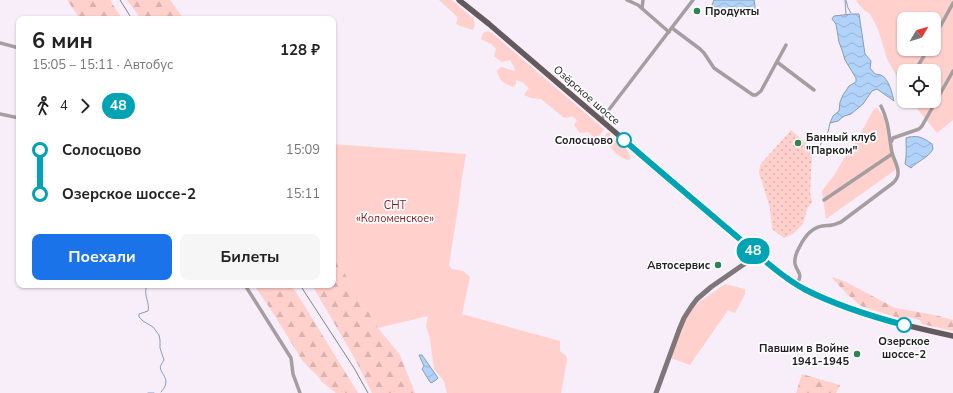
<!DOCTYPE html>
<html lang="ru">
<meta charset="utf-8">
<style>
:root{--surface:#fff;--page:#f6f6f6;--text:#222;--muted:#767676;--accent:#1a73e8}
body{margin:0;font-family:"Nunito Sans",sans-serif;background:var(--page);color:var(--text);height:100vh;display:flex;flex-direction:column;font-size:15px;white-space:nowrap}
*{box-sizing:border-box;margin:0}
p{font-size:13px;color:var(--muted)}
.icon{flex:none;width:22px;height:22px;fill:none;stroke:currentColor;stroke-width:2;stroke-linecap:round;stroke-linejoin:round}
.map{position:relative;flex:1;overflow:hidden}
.panel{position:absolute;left:16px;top:16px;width:320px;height:272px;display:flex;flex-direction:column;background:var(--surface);border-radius:8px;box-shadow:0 1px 3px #0004}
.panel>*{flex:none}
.badge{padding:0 8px;border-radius:13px;font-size:14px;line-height:26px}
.needle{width:26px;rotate:52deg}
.tools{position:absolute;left:897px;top:12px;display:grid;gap:8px}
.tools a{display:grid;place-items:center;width:44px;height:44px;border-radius:8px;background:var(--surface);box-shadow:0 1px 3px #0004;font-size:20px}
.map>.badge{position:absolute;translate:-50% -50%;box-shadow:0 0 0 2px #fff}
.legs{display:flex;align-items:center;gap:6px;height:44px;padding:0 16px;font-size:13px}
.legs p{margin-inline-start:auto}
.head{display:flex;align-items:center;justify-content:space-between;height:68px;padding:0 16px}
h1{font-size:22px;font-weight:700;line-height:30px}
.cta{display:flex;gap:8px;margin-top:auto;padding:8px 16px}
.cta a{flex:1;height:46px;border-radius:8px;background:var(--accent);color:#fff;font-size:16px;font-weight:700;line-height:46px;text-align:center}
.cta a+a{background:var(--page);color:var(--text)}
ul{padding:0 16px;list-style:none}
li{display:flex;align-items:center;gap:14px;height:44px;font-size:15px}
li i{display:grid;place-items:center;width:6px;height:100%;margin:0 5px;background:currentColor}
li i::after{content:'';width:10px;height:10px;margin:-5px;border:3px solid;border-radius:50%;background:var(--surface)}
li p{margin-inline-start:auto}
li:first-child i{background:linear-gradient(#0000 50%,currentColor 0)}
li:last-child i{background:linear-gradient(currentColor 50%,#0000 0)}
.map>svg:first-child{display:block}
.green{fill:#ffd0cc;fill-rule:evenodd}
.forest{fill:url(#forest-firs)}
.park{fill:url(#park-dots)}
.water{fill:url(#water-waves);stroke:#879db9}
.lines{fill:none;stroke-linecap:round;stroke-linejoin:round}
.stream{stroke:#879db9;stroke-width:1}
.street{stroke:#a49ea0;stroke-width:3.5}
.secondary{stroke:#7f7679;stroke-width:5}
.primary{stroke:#645a5e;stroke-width:5.5}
.rail{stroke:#878189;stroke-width:1}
.line-1-casing{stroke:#fff;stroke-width:9}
.line-1{stroke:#00a3b4;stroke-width:6}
.poi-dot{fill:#308253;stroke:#fff;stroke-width:1.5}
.stop-1-dot{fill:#fff;stroke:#00a3b4;stroke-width:2}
.labels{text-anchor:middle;stroke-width:3.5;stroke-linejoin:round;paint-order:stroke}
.poi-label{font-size:11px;font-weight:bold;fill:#242125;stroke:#fff;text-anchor:start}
.street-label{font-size:11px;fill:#242125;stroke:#fff}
.stop-label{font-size:11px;font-weight:bold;fill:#242125;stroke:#fff;text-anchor:end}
.park-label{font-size:11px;fill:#80181d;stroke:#fff}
</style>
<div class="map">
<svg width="953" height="393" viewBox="0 0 953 393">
<defs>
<pattern id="forest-firs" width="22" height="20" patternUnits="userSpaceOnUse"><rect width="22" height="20" fill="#ffd0cc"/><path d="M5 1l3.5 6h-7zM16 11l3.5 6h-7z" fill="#dab2af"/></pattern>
<pattern id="park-dots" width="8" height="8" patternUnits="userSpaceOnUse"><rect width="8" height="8" fill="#ffd0cc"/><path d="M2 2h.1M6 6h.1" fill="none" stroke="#dab2af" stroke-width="1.8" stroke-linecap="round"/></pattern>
<pattern id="water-waves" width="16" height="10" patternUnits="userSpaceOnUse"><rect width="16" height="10" fill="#b1d2f9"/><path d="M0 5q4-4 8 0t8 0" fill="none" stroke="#98b4d5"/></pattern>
</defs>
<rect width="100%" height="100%" fill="#f7eefa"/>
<g class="green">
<path d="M439,0H452L473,18L475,25L473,30L460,26L456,24C457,22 458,20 457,17C457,16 442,3 439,0Z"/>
<path d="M858,0H953V120L937,133L911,101H934V71H904V89L887,59L878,29L870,14L863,9L856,1ZM904,19H934V49H904Z"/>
<path d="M488,31L492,33L604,129L600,135L595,138L588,132L580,133L574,125L577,120L572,116L567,118L563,117L541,99L531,98L524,95L529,88L522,82L516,80V84L513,87C503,83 500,82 497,71L501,67L514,71L515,69L510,60L502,62L494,56L496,49L491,44L481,39L483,33Z"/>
<polygon points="877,108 885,119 898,168 826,219 822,191 835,174 843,160 855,143 874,109"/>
<path d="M608,132L610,133V137C613,141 615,140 619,142C625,145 629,153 631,159L628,160C619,158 607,146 605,136Z"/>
<polygon points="333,144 466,154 462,177 458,208 449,265 452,269 463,271 470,277 462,314 560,341 560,351 566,356 567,360 561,393 447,393 444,381 434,369 430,339 426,326 428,316 378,328 333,254"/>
<path d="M725,284L745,289V294L735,313L728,310L690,365L671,358C676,344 683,319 692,309C702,299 714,292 725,284Z"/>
</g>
<g class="forest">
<polygon points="67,0 110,0 122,19 80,19"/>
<polygon points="127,0 170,0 184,19 141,19"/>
<polygon points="333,254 378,328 400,355 415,393 372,393 355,359 312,285 333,285"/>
<polygon points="833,277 846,282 895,308 935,315 953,320 953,331 922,324 920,320 908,317 905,320 861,306 847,294 832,278"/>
<polygon points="254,285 276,286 285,285 291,286 296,292 358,393 336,393 322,382 317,375 308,367 302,360 275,316"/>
<polygon points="802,374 840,385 836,393 796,393"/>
</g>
<polygon class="park" points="791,130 815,151 812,156 810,192 812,202 807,209 803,224 793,234 784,238 772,229 770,208 759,173 760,165"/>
<g class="water">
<polygon points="714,0 754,0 755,6 755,10 751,14 717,12 713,9 712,5"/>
<path d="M852,14H859L865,54L871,61L870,68L875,74C875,74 881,75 881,75C889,79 892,93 894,101L877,89L872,91L863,104L851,114L844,116L838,121L830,123L833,116L839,111L840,102L843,95L849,86L856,82V78L845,60L842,50L839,42L836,24L832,19L834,16C840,15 846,15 852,14Z"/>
<path d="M909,137C912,137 916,136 919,137C923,138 928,141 932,144L933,149C928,158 918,161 911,168L905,164C907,155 906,146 906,138Z"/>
<polygon points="419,355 422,355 438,378 436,380 431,383 430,382 422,369 424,366"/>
</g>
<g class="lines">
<g class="stream">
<polyline points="845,0 846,15"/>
<polyline points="846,0 848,8 851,13"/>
<polyline points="818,149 825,136 828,132 830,123"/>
<path d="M146,288C144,296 150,303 148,311L139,314V317L143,321L153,327L159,335L160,340V348L164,360C163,362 162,363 161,365C157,373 174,378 161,392"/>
<polyline points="148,393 154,393"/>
</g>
<g class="street">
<polyline points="627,0 638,5 669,32"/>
<polyline points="642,8 643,0"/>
<polyline points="672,28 700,49 704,53 714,68 753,95 756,95 761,91 786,45"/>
<polyline points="934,38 953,3"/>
<polyline points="0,43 19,48"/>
<polyline points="777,62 814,90"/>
<polyline points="915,71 928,49"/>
<polyline points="0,114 19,118"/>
<polyline points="601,120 693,0"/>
<polyline points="891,142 893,138 919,129 922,126 953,71"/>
<polyline points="824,200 892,154"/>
<path d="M797,284C803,273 798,274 795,264C794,257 797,251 800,246C805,236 811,228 822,226C826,225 829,226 832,225C835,225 838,223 841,222L893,183C896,180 898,178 898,174C899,167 894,160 892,153C889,137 889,121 881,106"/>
<polyline points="245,285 291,358 293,374 300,393"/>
</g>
<polyline class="secondary" points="656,393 679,330 684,318 691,307 697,299 711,287 750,260 756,253"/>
<path class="primary" d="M459,0L489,24L756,253C772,266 787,280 805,289C852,313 902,325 953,336"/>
<g class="rail">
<polyline points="120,0 132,19"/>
<polyline points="300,285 354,368 368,393"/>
</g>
</g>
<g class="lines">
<g class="line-1-casing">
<path id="line-1" d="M624,140C658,170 693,199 728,229C752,249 777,274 804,289C835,305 870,316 904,325"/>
</g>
<use href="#line-1" class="line-1"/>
</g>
<g class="poi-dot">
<circle cx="697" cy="11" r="4"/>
<circle cx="798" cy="143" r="4"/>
<circle cx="718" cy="265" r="4"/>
<circle cx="857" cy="354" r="4"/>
</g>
<g class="stop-1-dot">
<circle cx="624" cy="140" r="7"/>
<circle cx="904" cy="325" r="7"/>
</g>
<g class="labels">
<g class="poi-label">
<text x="705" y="15">Продукты</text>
<text x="806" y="141">Банный клуб<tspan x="806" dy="13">"Парком"</tspan></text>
<text x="710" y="269" text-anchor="end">Автосервис</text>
<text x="849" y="352" text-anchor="end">Павшим в Войне<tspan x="849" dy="13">1941-1945</tspan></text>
</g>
<g class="street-label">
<text transform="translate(587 95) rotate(41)" y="4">Озёрское шоссе</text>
</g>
<g class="stop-label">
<text x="613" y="144">Солосцово</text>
<text x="904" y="345" text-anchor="middle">Озерское<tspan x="904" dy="13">шоссе-2</tspan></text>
</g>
<g class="park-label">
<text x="395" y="209">СНТ<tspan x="395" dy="13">«Коломенское»</tspan></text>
</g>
</g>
</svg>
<div class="tools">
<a><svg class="needle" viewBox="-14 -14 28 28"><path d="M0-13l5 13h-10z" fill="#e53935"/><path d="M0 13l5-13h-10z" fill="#767676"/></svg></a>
<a><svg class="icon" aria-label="locate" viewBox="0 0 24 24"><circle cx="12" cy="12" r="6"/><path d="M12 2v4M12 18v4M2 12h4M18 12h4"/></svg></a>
</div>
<b class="badge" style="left:753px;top:251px;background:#00a3b4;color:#fff">48</b>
<section class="panel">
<div class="head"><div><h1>6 мин</h1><p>15:05 – 15:11 · Автобус</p></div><b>128 ₽</b></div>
<div class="legs"><svg class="icon" aria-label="walk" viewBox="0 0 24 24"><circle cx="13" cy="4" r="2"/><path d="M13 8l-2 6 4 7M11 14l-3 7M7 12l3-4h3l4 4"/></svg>4<svg class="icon" aria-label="forward" viewBox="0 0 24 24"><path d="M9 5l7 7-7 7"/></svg><b class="badge" style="background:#00a3b4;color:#fff">48</b></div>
<ul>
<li><i style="color:#00a3b4"></i><b>Солосцово</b><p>15:09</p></li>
<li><i style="color:#00a3b4"></i><b>Озерское шоссе-2</b><p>15:11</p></li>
</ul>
<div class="cta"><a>Поехали</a><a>Билеты</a></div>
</section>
</div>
